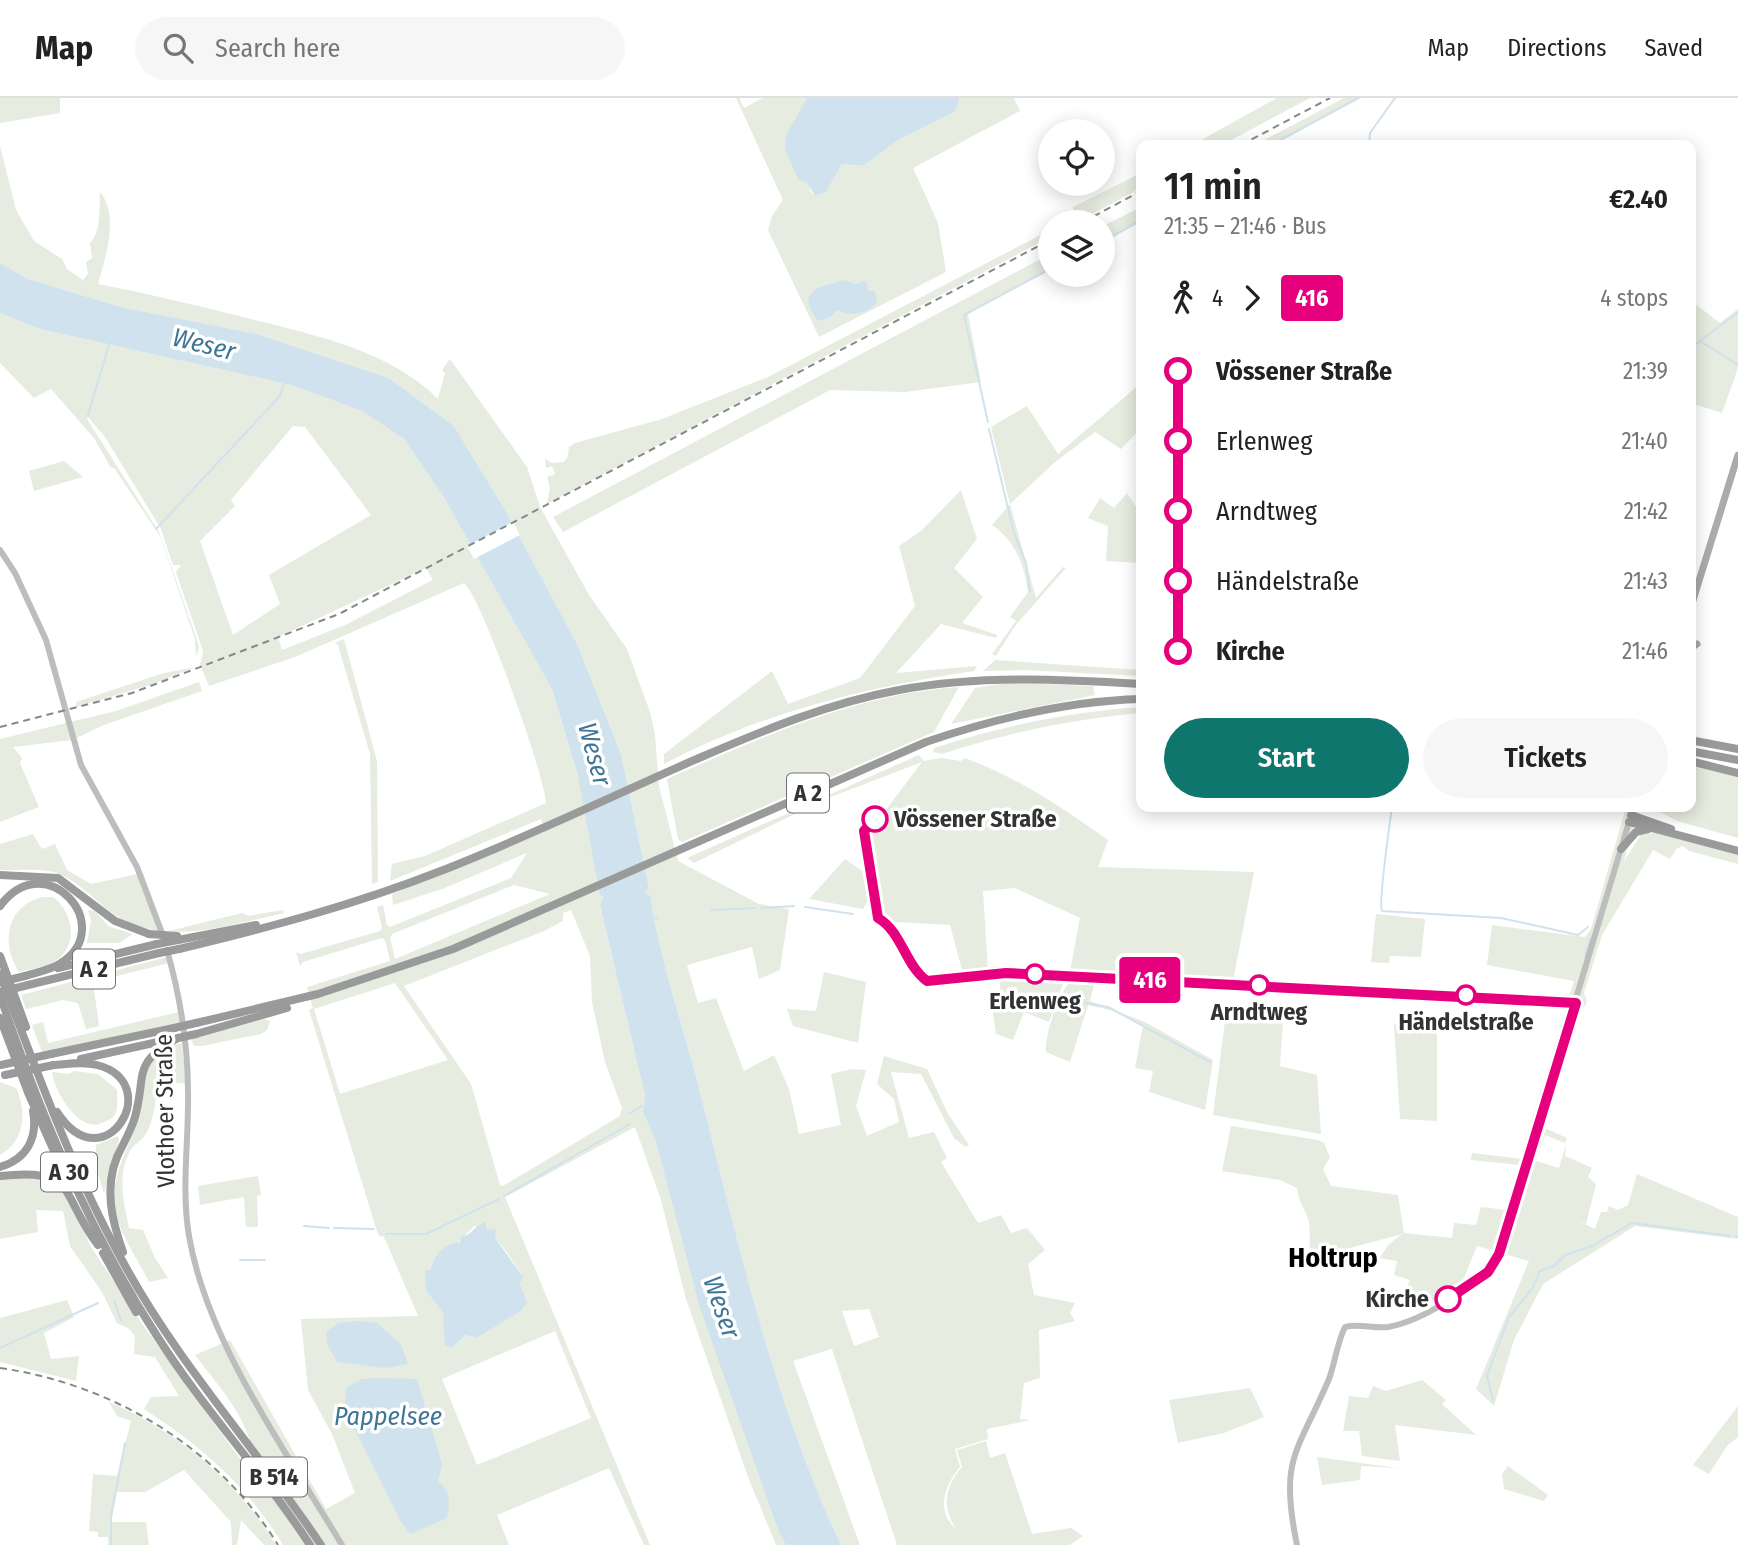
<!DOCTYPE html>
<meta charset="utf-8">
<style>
:root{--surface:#fff;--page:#f6f6f6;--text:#222;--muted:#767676;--line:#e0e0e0;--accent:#0f766e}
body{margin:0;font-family:"Fira Sans Condensed",sans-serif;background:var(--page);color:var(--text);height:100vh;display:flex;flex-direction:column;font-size:26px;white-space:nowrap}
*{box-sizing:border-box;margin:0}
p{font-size:23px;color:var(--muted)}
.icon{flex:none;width:38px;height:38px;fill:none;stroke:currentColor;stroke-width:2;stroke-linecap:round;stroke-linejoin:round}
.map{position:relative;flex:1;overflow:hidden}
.side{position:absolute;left:1136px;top:42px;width:560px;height:672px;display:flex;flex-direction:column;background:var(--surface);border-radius:14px;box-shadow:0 4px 18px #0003}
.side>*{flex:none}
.badge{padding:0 14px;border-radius:5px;font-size:24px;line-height:46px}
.fabs{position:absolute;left:1038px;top:21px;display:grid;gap:14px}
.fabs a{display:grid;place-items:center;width:77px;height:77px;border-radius:50%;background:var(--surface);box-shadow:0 4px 18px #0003;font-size:35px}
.map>.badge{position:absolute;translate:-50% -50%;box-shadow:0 0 0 4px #fff}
.legs{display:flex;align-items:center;gap:10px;height:77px;padding:0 28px;font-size:23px}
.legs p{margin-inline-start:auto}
.headline{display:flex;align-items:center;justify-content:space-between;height:119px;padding:0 28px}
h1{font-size:38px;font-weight:600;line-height:52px}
.button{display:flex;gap:14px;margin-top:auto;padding:14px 28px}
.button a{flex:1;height:80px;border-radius:42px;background:var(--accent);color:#fff;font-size:28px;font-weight:600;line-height:80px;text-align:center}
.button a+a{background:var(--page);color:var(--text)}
ul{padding:0 28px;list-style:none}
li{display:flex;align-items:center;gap:24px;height:70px;font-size:26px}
li i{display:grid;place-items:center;width:10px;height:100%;margin:0 9px;background:currentColor}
li i::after{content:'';width:18px;height:18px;margin:-9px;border:5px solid;border-radius:50%;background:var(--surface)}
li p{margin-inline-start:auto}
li:first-child i{background:linear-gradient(#0000 50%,currentColor 0)}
li:last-child i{background:linear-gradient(currentColor 50%,#0000 0)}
header{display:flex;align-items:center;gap:42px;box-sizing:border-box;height:98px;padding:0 35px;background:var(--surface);border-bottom:2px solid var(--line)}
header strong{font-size:33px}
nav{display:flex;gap:38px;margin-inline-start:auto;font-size:24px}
.search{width:490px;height:63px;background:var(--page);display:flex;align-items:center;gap:18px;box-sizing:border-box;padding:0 24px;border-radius:38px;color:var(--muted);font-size:26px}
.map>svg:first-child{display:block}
.green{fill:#e6ecdf;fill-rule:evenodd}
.water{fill:#cfe2ee}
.pier{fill:#fff}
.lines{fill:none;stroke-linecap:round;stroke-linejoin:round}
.stream{stroke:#cfe2ee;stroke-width:2}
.secondary{stroke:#bdbdbd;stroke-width:6}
.primary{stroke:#ababab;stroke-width:7}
.highway{stroke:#9a9a9a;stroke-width:8}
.rail{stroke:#888;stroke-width:2;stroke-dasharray:7 5;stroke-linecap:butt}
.highway-bridge{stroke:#9a9a9a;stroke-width:8}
.line-1-casing{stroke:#fff;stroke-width:16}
.line-1{stroke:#e6007e;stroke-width:10}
.stop-1-dot{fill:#fff;stroke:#e6007e;stroke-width:3.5}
.labels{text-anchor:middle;stroke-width:7;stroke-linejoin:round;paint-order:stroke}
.shield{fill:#fff;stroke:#707070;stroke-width:2}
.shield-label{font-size:23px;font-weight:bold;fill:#333}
.stop-label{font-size:24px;font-weight:bold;fill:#333;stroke:#fff}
.street-label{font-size:24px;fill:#333;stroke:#fff}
.water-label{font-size:26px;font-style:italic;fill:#3f7597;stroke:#fff}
.quarter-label{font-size:28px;font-weight:bold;fill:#000;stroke:#fff}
</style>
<header>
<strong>Map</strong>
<div class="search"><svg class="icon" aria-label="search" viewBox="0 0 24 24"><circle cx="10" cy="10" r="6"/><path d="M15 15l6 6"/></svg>Search here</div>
<nav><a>Map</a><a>Directions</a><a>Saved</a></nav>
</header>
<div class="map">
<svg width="1738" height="1447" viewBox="0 0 1738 1447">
<rect width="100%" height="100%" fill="#fff"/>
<g class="green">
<polygon points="0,0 60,0 60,15 0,25"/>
<polygon points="736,0 739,0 744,10 763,0 807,0 794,23 811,94 815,98 826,94 842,66 863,68 900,41 954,14 958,0 1014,0 1020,13 913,70 938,125 946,174 819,239 768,132 772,118 783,102"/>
<polygon points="1277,0 1310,0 1222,47 1192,47"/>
<polygon points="1344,0 1361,0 1273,47 1255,47"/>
<path d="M0,48L16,112L34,143L62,161L67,171L83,182L88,176L86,164L92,160L90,145C102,132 99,111 100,94C120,118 105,160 98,186C145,195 190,206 235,217C303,235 386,249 438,301L445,275L442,272L450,261L527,369L540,409L589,497L627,551L650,614L655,637L659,688L678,763L759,806L789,811L780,872L759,881L752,849L687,867L698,905L716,900L744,973L774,957L789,991L799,1036L841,1027L831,976L852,971L866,972L856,1008L867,1038L899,1024L894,1001L877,986L884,958L927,971L948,1016L969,1047L966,1049L954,1040L921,976L891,974L909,1040L934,1034L947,1060L941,1064L978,1125L1001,1117L1011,1135L1027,1130L1045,1152L1028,1166L1034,1197L1075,1205L1070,1215L1075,1223L1039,1232L1040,1280L1024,1285L1020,1321L1031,1322L987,1331L988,1341L955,1351L960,1369C945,1386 935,1413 956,1431C941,1408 945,1389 962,1369L957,1352L986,1343L990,1360L1005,1355L1032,1436L1071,1430L1083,1438L1070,1447H897L832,1251L793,1263L860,1447H841C775,1307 740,1153 702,1002C685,933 661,868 650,797L643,795L649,790L621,656L577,546L505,412L454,328L389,280L257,236L121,209L28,181L0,165ZM869,1211L879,1239L854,1248L842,1213Z"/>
<polygon points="1141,75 1141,90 1077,124 1064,124 1074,119 1073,109"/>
<polygon points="1141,109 1141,124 1103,145 1105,127"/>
<polygon points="1050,132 1050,139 547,406 550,390 547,379 555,376 552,368 546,370 545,361 552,365 564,364 568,358 569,349 575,345 662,321 768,279"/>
<polygon points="1050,156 1050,172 968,216 981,284 905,294 830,292 563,434 553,419"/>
<polygon points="1690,202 1720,225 1738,211 1738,270 1722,315 1691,305"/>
<path d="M0,215L40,231L291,287L362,313L404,341L443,398L552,591L578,678L604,799L600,809L645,998L643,1014L655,1041L699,1207L786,1447H776L748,1379L686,1201L661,1102L635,1029L505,1099L650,1447H644L609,1370L497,1417L509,1447H283C248,1388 201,1348 144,1311L151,1299L179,1298L155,1259L134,1256L135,1238L128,1230L117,1225L102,1194L70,1148L63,1113L36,1112L38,1134L0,1141V1081L24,1077L53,1083L72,1107L91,1149L145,1230L254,1380C258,1330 224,1295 195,1257L230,1242L326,1411L355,1395L332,1336L308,1292L301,1221L418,1218L384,1139L379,1138L375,1127L309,912L313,910L307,889L390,863L385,842L382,840L303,864L300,868L296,854L301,856L380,833L382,829L377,809L383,807L387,827L390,829L511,780L527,755L445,790L393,807L392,796L544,734L541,721L390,783L392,766L425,758L546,705C545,678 481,498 464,485L295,559L209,588L200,567L203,553L176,474L181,467H173L161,431L105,339L88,319L87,321L159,434L196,539L199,550L196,559L195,541L160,438L114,370H111L94,340L51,291L34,300L0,265ZM293,328L305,329L371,417L269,477L280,506L233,537L200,443L235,408L231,402ZM426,470L433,482L345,527L282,552L278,539ZM514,787L550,796L395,861L390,840L392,836ZM571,812L590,858L592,904L605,964L622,1010L620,1018L503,1088L500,1087L471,986L404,888L544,833L563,823V815ZM395,885L448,962L340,996L314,911ZM474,1128C498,1135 510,1160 524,1180L519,1185L521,1213L477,1240L467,1237L453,1249L443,1215L426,1193V1172H431ZM555,1233L591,1320L477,1367L442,1281Z"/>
<path d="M1141,285V330L1121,351L1095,334L1054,365L1010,406L1036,500L1063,469L1066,470L1015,528L996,558L992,556L1016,523L1010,519L1028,494C1024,466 1016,444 992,427L1010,406L991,329L1027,308L1058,356Z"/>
<polygon points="64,363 83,379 34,393 29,373"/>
<path d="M961,392L977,441L954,470L983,499L962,525L997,537L996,540L941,526L896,575L977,568L974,573C866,589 761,615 664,666V656L772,573L788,606L860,580L915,508L899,448L922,432Z"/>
<polygon points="1127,395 1136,409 1141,406 1141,437 1136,448 1141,465 1106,463 1108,428 1088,420 1100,400 1114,410"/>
<polygon points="344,541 377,663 378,784 372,786 370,656 338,547 335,545"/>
<polygon points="995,562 1141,572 1141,578 1024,572 983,573"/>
<polygon points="196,569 150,587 76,609 76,604 164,575"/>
<polygon points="199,584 202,593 104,627 72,642 13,649 22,660 20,665 39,709 0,724 0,641 116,613"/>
<polygon points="1007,585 1093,588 1095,597 951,626 975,590"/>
<path d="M959,589L934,634L682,744L678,741L667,681C760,640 856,596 959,589Z"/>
<path d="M1141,609V615C1072,621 1008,635 942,656L933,654L934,650C1001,628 1070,614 1141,609Z"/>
<path d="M919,657L924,663L941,660L961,663L965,660C1022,682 1058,707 1108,742L1098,769L1254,774L1233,883L1069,878L1080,820L1015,790L983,793L988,874L963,876L950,827L879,823L868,746L870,733L922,664L828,700L694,765L687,760Z"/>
<polygon points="1691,668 1738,679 1738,740 1677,723 1651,709 1690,709"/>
<path d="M1626,709H1639L1624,763L1641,737L1652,734L1738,757V766L1689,753L1683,748L1676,751L1670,761L1653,752L1602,837L1584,895L1587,904L1579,918L1545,1030L1567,1040L1565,1045L1545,1037L1536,1063L1559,1070L1566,1046L1565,1058L1592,1070L1588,1079L1596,1086L1586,1126L1576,1122L1595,1131L1601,1114H1607L1609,1108L1618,1112L1628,1107L1637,1076L1738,1119V1141L1635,1128L1543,1186L1514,1242L1494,1308L1476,1291L1529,1163L1477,1148L1462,1185L1422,1210L1403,1198L1410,1182L1394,1177L1397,1163L1380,1160L1388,1147L1402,1136L1309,1161C1309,1148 1312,1130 1307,1118C1302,1107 1299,1102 1297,1090L1280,1082L1222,1073L1231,1028L1318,1042L1324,1045L1330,1059L1323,1071L1331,1088L1398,1097L1404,1135L1452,1140L1454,1125L1476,1127L1481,1109L1506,1112L1520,1067L1471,1062L1472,1055L1523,1061L1522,1053L1574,883L1487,867L1492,827L1585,839L1591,831Z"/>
<path d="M33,736L42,751L55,746L67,772L91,786L143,775L165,834L242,815L249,818L283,812L284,815C238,825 182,844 135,827C105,817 88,788 59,776C41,769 19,773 0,772V746Z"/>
<polygon points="845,761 867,776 869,800 863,811 809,801"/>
<path d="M43,799H53C74,815 80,850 52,865C42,870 29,871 19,874C0,844 7,807 43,799Z"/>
<polygon points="88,812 95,813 108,828 133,836 119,845 87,845 91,823"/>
<polygon points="1376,816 1425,821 1421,859 1390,858 1389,865 1371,864"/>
<polygon points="171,858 173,864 93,884 99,928 86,931 78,905 63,902 26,911 21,897"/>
<polygon points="824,874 866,884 858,945 793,928 787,911 816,913"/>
<polygon points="999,874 1039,875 1065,880 1049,924 1024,914 1013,942 996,936 991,903 1001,901"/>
<path d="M1074,881L1095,883L1090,903L1145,924L1213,962L1205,1012L1149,994L1153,973L1135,970L1143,927L1114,913L1088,907L1070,964L1046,954C1044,938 1060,888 1074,881Z"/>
<polygon points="183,913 184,924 42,954 32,927 43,924 48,945"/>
<polygon points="263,921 270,923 267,932 261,936 202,948 194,948 191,941"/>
<polygon points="1225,923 1283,924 1280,968 1317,977 1321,1036 1213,1017"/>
<polygon points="1394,926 1437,928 1437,1023 1400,1021"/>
<path d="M182,945L186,985L157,986C156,1002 154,1025 144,1039C139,1044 132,1048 129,1055C117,1080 124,1105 129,1130L143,1132L155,1160L168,1180L149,1184C139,1163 121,1138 116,1116C107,1079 131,1050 139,1017C144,999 141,980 151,964C160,952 169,949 182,945Z"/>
<path d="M74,973L98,976L117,992C117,999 118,1008 116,1014C114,1021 109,1021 104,1024C80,1038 54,993 52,974L69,976Z"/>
<path d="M0,984L16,990C27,1014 25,1043 0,1057Z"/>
<polygon points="118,1038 119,1042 104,1096 96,1069 96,1047"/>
<polygon points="258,1078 261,1097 257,1098 258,1129 246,1129 244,1099 200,1107 198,1088"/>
<polygon points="67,1202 74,1219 44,1235 51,1261 79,1258 76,1283 0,1264 0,1220"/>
<polygon points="1422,1282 1446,1302 1442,1306 1476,1337 1395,1327 1400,1363 1362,1358 1359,1333 1343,1333 1349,1298 1368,1300 1373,1288 1386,1293"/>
<polygon points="1250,1290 1264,1319 1224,1335 1178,1345 1169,1302"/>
<path d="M109,1304C174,1331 240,1385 276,1447H264L241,1422L237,1447H232L231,1424L184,1372L145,1394H117L111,1424H146L149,1447H108V1439H98V1434L89,1433L93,1376L117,1378L131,1323L117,1318Z"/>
<polygon points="1738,1308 1738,1339 1727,1348 1709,1376 1693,1367"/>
<polygon points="1317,1359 1398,1370 1361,1368 1360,1382 1322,1387"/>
<polygon points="1508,1368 1548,1397 1544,1403 1504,1391 1502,1376"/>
</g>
<g class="water">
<polygon points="807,0 958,0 959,4 954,14 900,41 863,68 842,66 826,94 815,98 808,86 798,81 785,51 786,37"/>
<path d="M0,165L28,181L121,209L257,236L389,280L454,328L505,412L577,546L621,656L649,790L644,795L650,797C661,868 685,933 702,1002C740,1153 775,1307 841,1447H786L779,1434L699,1207L655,1041L643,1014L645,998L600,808L604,798L600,797L578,678L552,591L443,398L404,341L362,313L291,287L40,231L0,215Z"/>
<path d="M844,182L854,186L866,183L869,193H875L877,204C867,216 851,219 837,212L829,220L818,223L810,211L808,199L817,190Z"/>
<path d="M485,1124L487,1132L496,1131L495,1140L524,1180L519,1185L527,1204L521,1213L477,1240L466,1237L453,1249L445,1248L443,1215L426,1193L425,1172H431C434,1155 445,1146 460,1144L461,1139C471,1137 475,1128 485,1124Z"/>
<polygon points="360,1223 377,1225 401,1246 408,1266 386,1270 337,1264 328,1248 326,1234 338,1225"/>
<path d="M376,1280L417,1281L442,1366L438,1383C451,1395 450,1403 447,1420L410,1436L400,1422L344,1310L347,1289L362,1281Z"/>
</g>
<polygon class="pier" points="513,424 520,437 474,461 467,448"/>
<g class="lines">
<g class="stream">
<polyline points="1271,47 1358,0"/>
<polyline points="1369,47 1370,35 1395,0"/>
<polyline points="1102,144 1141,122"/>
<polyline points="1700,243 1738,214"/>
<polyline points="1690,251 1700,243 1738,267"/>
<polyline points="88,317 109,247"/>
<polyline points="988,324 964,217 1050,171"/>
<polyline points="989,331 1014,435 1026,465 1030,494"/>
<polyline points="156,431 280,298 284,285"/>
<path d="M1392,709C1390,724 1378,806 1382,813L1501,820L1578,837L1588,829"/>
<polyline points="805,809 853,816"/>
<polyline points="761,810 794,808"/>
<polyline points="711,812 755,810"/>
<polyline points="653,821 658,820"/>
<polyline points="1585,858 1590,841"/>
<polyline points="1032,900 1056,901"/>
<polyline points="1061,901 1108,909 1210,964"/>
<polyline points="629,1016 642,1008"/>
<polyline points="504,1098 630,1026"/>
<polyline points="304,1128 329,1130"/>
<polyline points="334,1130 374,1131"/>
<polyline points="386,1136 426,1136 499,1101"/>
<polyline points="1735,1138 1738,1139"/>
<polyline points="240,1162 265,1162"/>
<polyline points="114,1203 121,1222"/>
<polyline points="0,1250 98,1205"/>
<polyline points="1493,1303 1487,1278 1509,1219 1532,1191 1540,1173 1554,1168 1565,1157 1592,1148 1632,1125 1730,1138"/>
<polyline points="111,1418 125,1345"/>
<polyline points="111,1419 111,1447"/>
</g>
<g class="secondary">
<polyline points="0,452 15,475 46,542 81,667 137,769 163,838"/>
<path d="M167,852C180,898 188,945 188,994C189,1042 181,1090 189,1138C207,1244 287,1355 342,1447"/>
<path d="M1297,1447C1279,1360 1297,1356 1329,1281C1335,1265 1337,1245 1345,1229C1358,1225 1374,1231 1388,1229C1422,1223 1483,1186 1499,1156L1629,724"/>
</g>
<g class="primary">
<polyline points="1690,512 1738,357"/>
<polyline points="1690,551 1697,546"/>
</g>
<g class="highway">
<polyline points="1690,642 1738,651"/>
<polyline points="1690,653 1738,662"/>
<polyline points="1690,663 1738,675"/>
<polyline points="1631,717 1671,731"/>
<polyline points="1629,724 1738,753"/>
<polyline points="1621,751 1636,734 1648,731"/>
<polyline points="0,777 58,780 115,823 149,836"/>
<path d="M0,808C46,746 118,829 61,865C51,872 37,874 25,878"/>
<polyline points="178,842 256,827"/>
<path d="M179,851C267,830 354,807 438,774C526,740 612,698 699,660C764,632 829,605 899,592C979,577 1060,581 1141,586"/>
<polyline points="0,858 26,929"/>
<polyline points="58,870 157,846"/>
<path d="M0,876C37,974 72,1072 123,1164C178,1266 257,1351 321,1447"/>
<polyline points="28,887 159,855"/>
<path d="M0,897C40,1015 89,1133 157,1238C203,1311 263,1374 310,1447"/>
<polyline points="0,920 29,997 65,1078"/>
<path d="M196,925L318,896L453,851L926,644C996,620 1067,603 1141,601"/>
<polyline points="196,936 287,910"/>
<polyline points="51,956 174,930"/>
<polyline points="81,961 167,942"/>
<path d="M54,967C68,966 83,963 97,967C167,985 104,1087 57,1014"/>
<path d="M0,1069C27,1061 38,1040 33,1013"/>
<path d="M0,1078C79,1069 59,1096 98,1147"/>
<path d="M123,1154C112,1123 104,1091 117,1059C123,1046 131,1033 135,1019C147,975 131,966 178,940"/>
<polyline points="103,1155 136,1214"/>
</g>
<g class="rail">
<polyline points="1241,47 1330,0"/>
<polyline points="1083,124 1141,93"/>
<polyline points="0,629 132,595 339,516 1050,142"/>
<path d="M0,1270C112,1286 218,1349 278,1447"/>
</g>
<g class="highway-bridge">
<polyline points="149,836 177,838"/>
<polyline points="157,846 178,842"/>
<polyline points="159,855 179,851"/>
<polyline points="0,884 25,878"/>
<polyline points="0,894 28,887"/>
<polyline points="174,930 196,925"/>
<polyline points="178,940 196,936"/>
<polyline points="1,967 51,956"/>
<polyline points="5,977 54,967"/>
</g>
</g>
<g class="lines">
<g class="line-1-casing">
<path id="line-1" d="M875,721L864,733L878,820C902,834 905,867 927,883L1006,875L1576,905L1499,1156L1488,1174L1448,1201"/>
</g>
<use href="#line-1" class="line-1"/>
</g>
<g class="stop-1-dot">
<circle cx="875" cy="721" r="12"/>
<circle cx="1035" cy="876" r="9"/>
<circle cx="1259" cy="887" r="9"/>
<circle cx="1466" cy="897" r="9"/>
<circle cx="1448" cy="1201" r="12"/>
</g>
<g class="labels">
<g class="shield">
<rect x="787" y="675.5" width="42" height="39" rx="5"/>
<rect x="73" y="851.5" width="42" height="39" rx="5"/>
<rect x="41" y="1054.5" width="56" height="39" rx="5"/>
<rect x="241" y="1359.5" width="66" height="39" rx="5"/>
</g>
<g class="shield-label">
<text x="808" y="703">A 2</text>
<text x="94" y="879">A 2</text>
<text x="69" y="1082">A 30</text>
<text x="274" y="1387">B 514</text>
</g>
<g class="stop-label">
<text x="894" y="729" text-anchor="start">Vössener Straße</text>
<text x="1035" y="911">Erlenweg</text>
<text x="1259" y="922">Arndtweg</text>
<text x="1466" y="932">Händelstraße</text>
<text x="1429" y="1209" text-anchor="end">Kirche</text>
</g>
<g class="street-label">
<text transform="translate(165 1013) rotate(-91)" y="8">Vlothoer Straße</text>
</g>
<g class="water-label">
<text transform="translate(204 246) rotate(14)" y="9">Weser</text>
<text transform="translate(595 656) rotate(75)" y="9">Weser</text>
<text transform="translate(722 1209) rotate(71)" y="9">Weser</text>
<text x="388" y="1327">Pappelsee</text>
</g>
<g class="quarter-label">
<text x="1333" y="1169">Holtrup</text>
</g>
</g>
</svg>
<div class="fabs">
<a><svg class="icon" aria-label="locate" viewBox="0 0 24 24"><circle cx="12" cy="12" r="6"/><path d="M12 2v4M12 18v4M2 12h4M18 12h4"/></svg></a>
<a><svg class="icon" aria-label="layers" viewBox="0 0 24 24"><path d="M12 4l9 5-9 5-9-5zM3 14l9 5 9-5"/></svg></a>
</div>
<b class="badge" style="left:1150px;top:882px;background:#e6007e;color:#fff">416</b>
<section class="side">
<div class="headline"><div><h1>11 min</h1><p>21:35 – 21:46 · Bus</p></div><b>€2.40</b></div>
<div class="legs"><svg class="icon" aria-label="walk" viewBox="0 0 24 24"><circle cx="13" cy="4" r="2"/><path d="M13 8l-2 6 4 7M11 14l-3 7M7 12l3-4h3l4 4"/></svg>4<svg class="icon" aria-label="forward" viewBox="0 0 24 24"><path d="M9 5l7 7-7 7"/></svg><b class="badge" style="background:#e6007e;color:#fff">416</b><p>4 stops</p></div>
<ul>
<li><i style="color:#e6007e"></i><b>Vössener Straße</b><p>21:39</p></li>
<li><i style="color:#e6007e"></i><span>Erlenweg</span><p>21:40</p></li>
<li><i style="color:#e6007e"></i><span>Arndtweg</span><p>21:42</p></li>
<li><i style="color:#e6007e"></i><span>Händelstraße</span><p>21:43</p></li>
<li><i style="color:#e6007e"></i><b>Kirche</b><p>21:46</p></li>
</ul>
<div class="button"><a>Start</a><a>Tickets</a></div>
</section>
</div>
